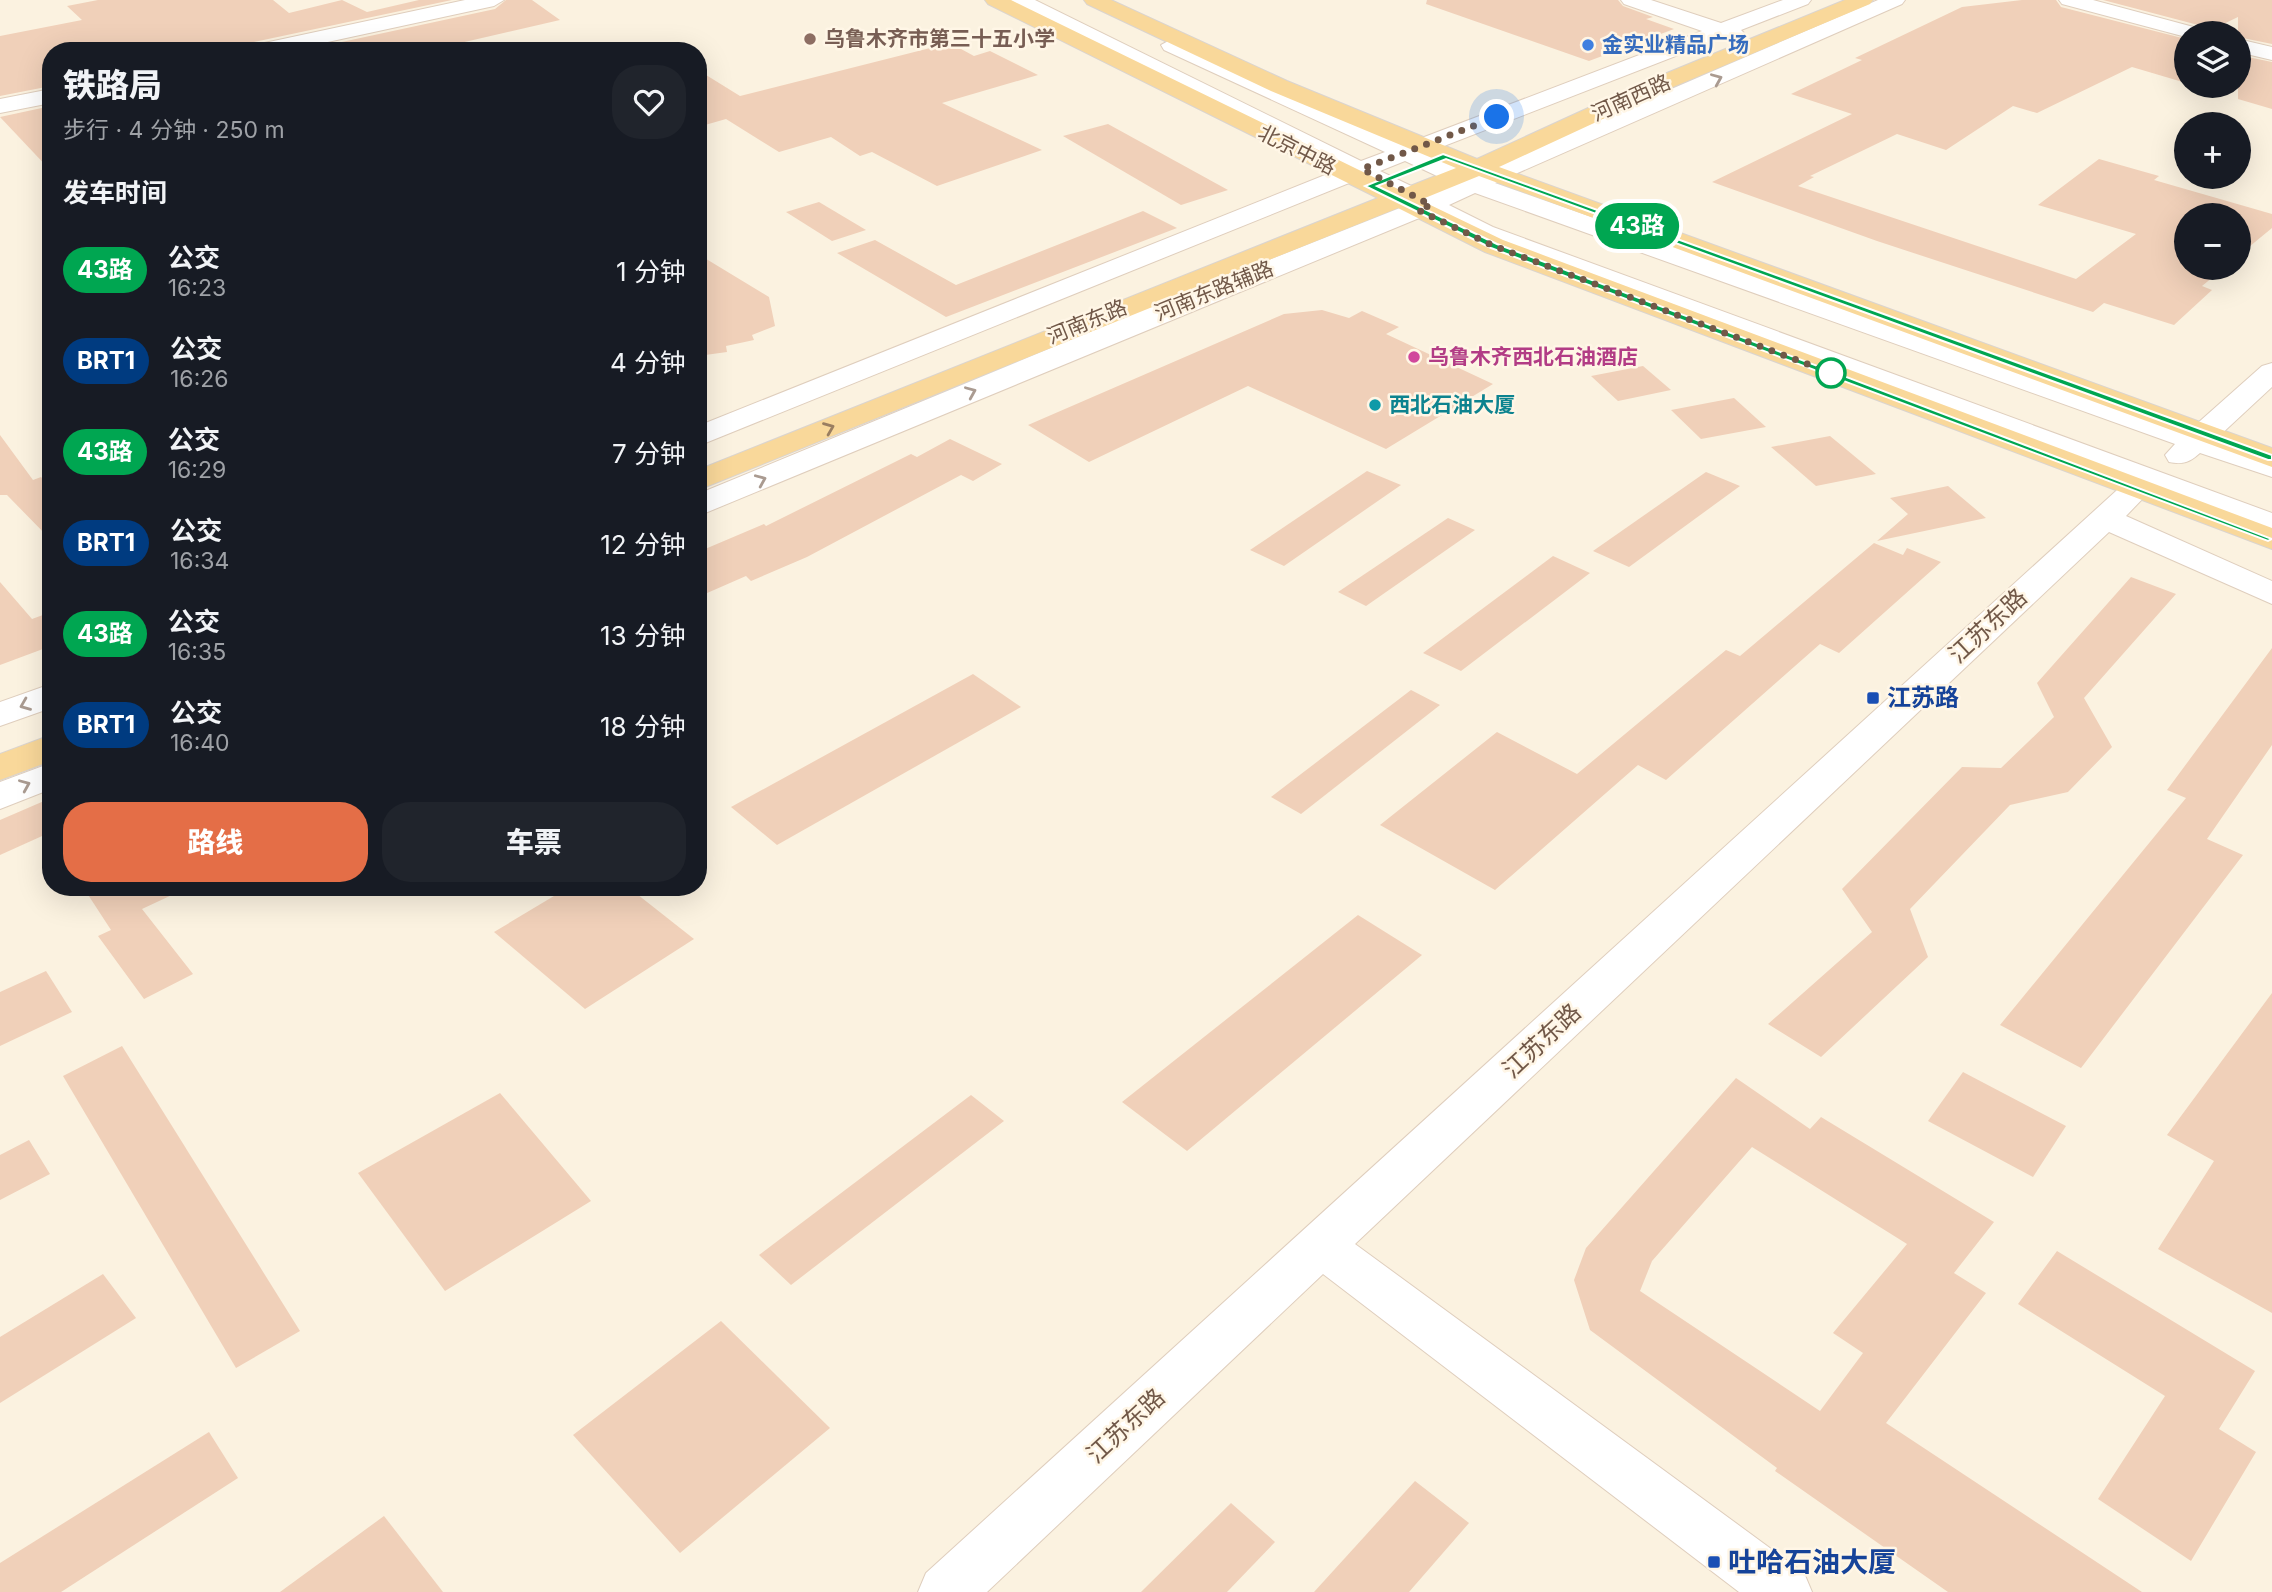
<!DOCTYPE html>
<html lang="zh">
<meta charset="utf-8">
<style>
:root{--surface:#171b24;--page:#20242c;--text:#f1f3f6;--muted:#9ea1a6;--accent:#e46e47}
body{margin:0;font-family:Inter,"Noto Sans SC",sans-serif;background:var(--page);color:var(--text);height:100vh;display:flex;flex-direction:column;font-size:26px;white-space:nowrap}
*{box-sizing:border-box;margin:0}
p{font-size:23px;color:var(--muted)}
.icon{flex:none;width:38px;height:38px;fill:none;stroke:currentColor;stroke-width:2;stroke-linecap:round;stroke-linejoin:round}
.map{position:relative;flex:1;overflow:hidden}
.drawer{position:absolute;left:42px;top:42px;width:665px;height:854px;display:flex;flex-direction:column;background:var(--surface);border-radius:28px;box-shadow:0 7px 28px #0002}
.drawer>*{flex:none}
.badge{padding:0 14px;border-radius:23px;font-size:24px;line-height:46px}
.controls{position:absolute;left:2174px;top:21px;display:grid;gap:14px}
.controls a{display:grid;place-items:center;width:77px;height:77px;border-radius:50%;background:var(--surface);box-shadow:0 7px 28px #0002;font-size:35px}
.you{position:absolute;width:35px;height:35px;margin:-18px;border:5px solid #fff;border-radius:50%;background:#1a73e8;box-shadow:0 0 0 10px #1a73e833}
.map>.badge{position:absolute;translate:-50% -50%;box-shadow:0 0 0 4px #fff}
h2{padding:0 21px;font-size:26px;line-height:63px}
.round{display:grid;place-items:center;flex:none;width:74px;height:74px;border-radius:28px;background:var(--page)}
.summary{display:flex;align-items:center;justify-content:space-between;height:119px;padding:0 21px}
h1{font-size:33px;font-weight:800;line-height:52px}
.cta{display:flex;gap:14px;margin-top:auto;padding:14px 21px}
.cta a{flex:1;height:80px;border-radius:28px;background:var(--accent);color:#fff;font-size:28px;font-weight:800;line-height:80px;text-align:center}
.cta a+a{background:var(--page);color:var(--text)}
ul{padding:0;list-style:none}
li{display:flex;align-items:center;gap:21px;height:91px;padding:0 21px}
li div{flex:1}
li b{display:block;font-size:26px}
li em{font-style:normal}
li .badge{min-width:77px;font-weight:700;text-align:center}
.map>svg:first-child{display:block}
.building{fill:#f0d0b9;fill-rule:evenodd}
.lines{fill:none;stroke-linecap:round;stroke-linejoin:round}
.minor-casing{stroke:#dfcebd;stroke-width:2}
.major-casing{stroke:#dad4cf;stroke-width:2}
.minor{fill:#fff;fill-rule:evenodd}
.major{fill:#f9d89a;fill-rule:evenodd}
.oneway{stroke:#aa9b91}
.oneway2{stroke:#9a7e61}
.line{fill:#00a651;stroke:#fff;stroke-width:2}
.walk{stroke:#715848;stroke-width:7;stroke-dasharray:0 12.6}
.education-dot{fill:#8d6e63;stroke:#fff6e6;stroke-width:2.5}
.shop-dot{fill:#3f7fe0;stroke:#fff6e6;stroke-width:2.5}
.hotel-dot{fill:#d1479c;stroke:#fff6e6;stroke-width:2.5}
.stop-dot{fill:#fff;stroke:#00a651;stroke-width:3.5}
.culture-dot{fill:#0f9aa8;stroke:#fff6e6;stroke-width:2.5}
.transit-dot{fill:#1a4fb4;stroke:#fff6e6;stroke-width:2.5}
.labels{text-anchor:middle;stroke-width:5;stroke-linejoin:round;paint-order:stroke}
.far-education-label{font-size:21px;font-weight:bold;fill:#785e54;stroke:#fff6e6;text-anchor:start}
.far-shop-label{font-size:21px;font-weight:bold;fill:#366cbe;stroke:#fff6e6;text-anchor:start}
.far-street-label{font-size:21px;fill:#715848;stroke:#fff6e6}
.far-hotel-label{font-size:21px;font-weight:bold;fill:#b23c85;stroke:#fff6e6;text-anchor:start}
.far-culture-label{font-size:21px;font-weight:bold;fill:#0d838f;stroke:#fff6e6;text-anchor:start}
.street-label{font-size:24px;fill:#715848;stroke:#fff6e6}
.transit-label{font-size:24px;font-weight:bold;fill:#164399;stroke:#fff6e6;text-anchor:start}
.near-transit-label{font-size:28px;font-weight:bold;fill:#164399;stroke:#fff6e6;text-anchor:start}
</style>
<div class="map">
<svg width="2272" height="1592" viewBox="0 0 2272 1592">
<rect width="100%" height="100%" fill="#fbf2e0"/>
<g class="building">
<polygon points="98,0 273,0 289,13 342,0 367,12 419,0 452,0 254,42 241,51 51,51 51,86 0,96 0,36 82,20 67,6"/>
<polygon points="506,0 532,0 560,20 456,44 465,51 300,51 495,9"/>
<polygon points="1427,0 1618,0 1623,6 1653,17 1646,19 1674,29 1589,61 1426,4"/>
<polygon points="2022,0 2056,0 2061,7 2186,39 2186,83 2132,67 2037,113 2013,106 1946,150 1897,134 1810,176 1814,177 1798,186 2076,279 2136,234 2038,205 2099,159 2159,176 2154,180 2272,214 2272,228 2238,256 2238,215 2186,215 2186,268 2224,268 2202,286 2212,290 2174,325 2104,303 2093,312 1877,241 1712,182 1852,114 1791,94 1862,60 1855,58 1962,7"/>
<polygon points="2103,0 2272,0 2272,44 2238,37 2238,17 2207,32 2202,26"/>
<polygon points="950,43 974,56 990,51 1038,75 942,103 1042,150 937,186 872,152 860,156 831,137 779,152 726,119 698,127 698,70 740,96"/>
<polygon points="2238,55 2272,62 2272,109 2238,99"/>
<polygon points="51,106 51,171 0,117"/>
<polygon points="1108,124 1228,190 1181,205 1063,136"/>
<polygon points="819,202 866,230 832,241 786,212"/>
<polygon points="1143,211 1177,228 946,317 837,253 875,240 956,285"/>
<polygon points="698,254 769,297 775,326 752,335 754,340 726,346 727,352 698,356"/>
<polygon points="1322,310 1349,318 1362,311 1399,327 1386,334 1493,384 1386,449 1248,386 1089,462 1028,425 1284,314"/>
<polygon points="1643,366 1671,390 1618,401 1591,376"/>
<polygon points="1734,398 1766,427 1701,439 1671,410"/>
<polygon points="0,435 33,480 41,477 51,487 51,540 7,495 0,495"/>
<polygon points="1830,436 1876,474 1816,486 1771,447"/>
<polygon points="950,439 1002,464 973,481 961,475 807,557 751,581 746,576 698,597 698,552 764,524 766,526 911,454 917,457"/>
<polygon points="1367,471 1401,485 1284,566 1250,550"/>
<polygon points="1706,472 1740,486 1629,567 1593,551"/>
<polygon points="1948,486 1986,518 1877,541 1908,514 1890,498"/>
<polygon points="1448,518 1475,530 1366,606 1338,592"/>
<polygon points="1874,543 1903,555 1907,548 1941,562 1839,653 1820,644 1666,780 1638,765 1495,890 1380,825 1497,732 1577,774 1726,650 1740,656"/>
<polygon points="1553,556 1590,573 1461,671 1423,653"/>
<polygon points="2131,577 2176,594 2084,698 2112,747 2068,792 2010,805 1910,909 1928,957 1821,1057 1768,1024 1872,932 1842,889 1962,767 2001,768 2054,717 2037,683"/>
<polygon points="0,582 32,619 51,612 51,646 0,665"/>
<polygon points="2272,648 2272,745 2207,839 2243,855 2081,1068 2000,1025 2186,798 2167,790"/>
<polygon points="973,674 1021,707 777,845 731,807"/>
<polygon points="1411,690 1440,705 1301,814 1271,797"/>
<polygon points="51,798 51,832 0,855 0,820"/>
<polygon points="83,887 189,887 142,909 193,974 144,999 98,936 111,930"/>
<polygon points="569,887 628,887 694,939 585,1009 494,932"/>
<polygon points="1358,915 1422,955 1187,1151 1122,1102"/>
<polygon points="46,971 72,1012 0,1046 0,992"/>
<polygon points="2272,993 2272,1313 2158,1249 2214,1161 2167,1135"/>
<polygon points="122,1046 300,1331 236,1368 63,1076"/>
<polygon points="1963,1072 2066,1126 2033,1177 1928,1121"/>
<path d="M1736,1078L1810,1129L1821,1117L1994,1222L1954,1273L1986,1293L1886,1423L2142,1592H1948L1775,1471L1777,1468L1590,1330L1574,1280L1586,1248ZM1752,1147L1907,1244L1833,1333L1863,1353L1820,1411L1640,1291L1652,1261Z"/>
<polygon points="500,1093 591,1201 445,1291 358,1173"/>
<polygon points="971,1095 1004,1121 791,1285 759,1255"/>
<polygon points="29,1140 50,1174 0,1200 0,1155"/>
<polygon points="2057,1251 2255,1371 2219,1429 2256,1452 2191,1561 2098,1499 2165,1396 2018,1304"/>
<polygon points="103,1274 136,1318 0,1403 0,1337"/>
<polygon points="721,1321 830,1428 680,1553 573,1435"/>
<polygon points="209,1432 238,1478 61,1592 0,1592 0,1563"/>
<polygon points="1415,1481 1469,1523 1409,1592 1314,1592"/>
<polygon points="1231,1503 1275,1542 1227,1592 1141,1592"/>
<polygon points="384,1516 443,1592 280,1592"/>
</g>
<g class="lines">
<g class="minor-casing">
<g id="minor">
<polygon points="465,0 504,0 494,6 286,51 244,51 255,45"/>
<path d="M1009,0H1035L1361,161L1385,152L1164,50L1161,45L1172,39L1180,40L1406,144L1702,31L1624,4L1621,0H1651L1721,23L1783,0H1811L1808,4L1741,30L1746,35L1742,39L1735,41L1722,38L1426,153L1474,174L1878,0H1905L1902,4L1495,183L2191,429L2262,366L2272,363V387L2217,438L2272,458V477L2200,453C2190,462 2183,465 2169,462L2165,455L2175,444L1475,193L1449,205L1493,227L2272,513V534L2151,490L2126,516L2272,581V604L2109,532L1355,1244L1804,1573L1812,1592H1739L1323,1274L987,1592H918L926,1573L2127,481L1475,237L1429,214L698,516V494L1143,310L1410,204L1359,179L698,446V426L1340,169L1012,4ZM1405,161L1454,184L1430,195L1380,171Z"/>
<polygon points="2059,0 2093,0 2201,29 2205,33 2186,33 2186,37 2062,4"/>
<polygon points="2238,39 2272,47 2272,60 2238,52"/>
<polygon points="51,89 51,103 0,113 0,99"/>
<polygon points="51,684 51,708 0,726 0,702"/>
<polygon points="51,763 51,789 0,809 0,782"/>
</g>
</g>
<g class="major-casing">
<g id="major">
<polygon points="985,0 1011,0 1400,190 1456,168 1271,91 1087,4 1084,0 1111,0 1287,81 1477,159 1645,82 1845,0 1873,0 1870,4 1661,92 1499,167 2272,448 2272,467 1479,176 1420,200 1503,240 2272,528 2272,549 1485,252 1398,208 698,490 698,470 1378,198 988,4"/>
<polygon points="51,735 51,761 0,780 0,754"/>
</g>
</g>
<use href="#minor" class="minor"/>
<use href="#major" class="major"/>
</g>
<defs><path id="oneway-chevron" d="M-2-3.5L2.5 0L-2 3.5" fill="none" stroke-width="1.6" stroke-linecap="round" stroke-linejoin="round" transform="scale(1.75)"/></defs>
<g class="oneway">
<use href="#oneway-chevron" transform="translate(1717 79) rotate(-23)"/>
<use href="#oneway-chevron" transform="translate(971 392) rotate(-23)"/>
<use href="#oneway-chevron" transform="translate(761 480) rotate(-23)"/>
<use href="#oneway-chevron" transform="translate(25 705) rotate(158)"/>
<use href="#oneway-chevron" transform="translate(25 785) rotate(-23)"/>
</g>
<use class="oneway2" href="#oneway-chevron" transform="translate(829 428) rotate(-22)"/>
<polygon class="line" points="1443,154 2272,455 2272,460 2268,460 1446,159 1377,186 1497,244 2272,539 2268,541 1491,248 1365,186"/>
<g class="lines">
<polyline class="walk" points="1497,117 1362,169 1431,205 1418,210 1494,246 1831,373"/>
</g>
<circle class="education-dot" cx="810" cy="39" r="7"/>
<circle class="shop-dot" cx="1588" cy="45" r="7"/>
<circle class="hotel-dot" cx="1414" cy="357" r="7"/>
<circle class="stop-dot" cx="1831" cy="373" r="14"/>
<circle class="culture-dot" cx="1375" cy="405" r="7"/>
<g class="transit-dot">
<rect x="1866" y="691" width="14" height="14" rx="3.5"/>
<rect x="1707" y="1555" width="14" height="14" rx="3.5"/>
</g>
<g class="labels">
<g class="far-education-label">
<text x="824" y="46">乌鲁木齐市第三十五小学</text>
</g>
<g class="far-shop-label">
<text x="1602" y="52">金实业精品广场</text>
</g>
<g class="far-street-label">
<text transform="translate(1631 98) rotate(-24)" y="7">河南西路</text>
<text transform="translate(1297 150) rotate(27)" y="7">北京中路</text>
<text transform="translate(1214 291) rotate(-22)" y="7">河南东路辅路</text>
<text transform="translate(1087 322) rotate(-22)" y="7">河南东路</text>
</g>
<g class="far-hotel-label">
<text x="1428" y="364">乌鲁木齐西北石油酒店</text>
</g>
<g class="far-culture-label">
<text x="1389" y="412">西北石油大厦</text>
</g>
<g class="street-label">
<text transform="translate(1988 626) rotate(-43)" y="8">江苏东路</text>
<text transform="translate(1542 1041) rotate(-43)" y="8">江苏东路</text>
<text transform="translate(1126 1426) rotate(-43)" y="8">江苏东路</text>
</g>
<g class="transit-label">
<text x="1887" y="706">江苏路</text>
</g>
<g class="near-transit-label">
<text x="1728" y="1572">吐哈石油大厦</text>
</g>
</g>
</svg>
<div class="controls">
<a><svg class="icon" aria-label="layers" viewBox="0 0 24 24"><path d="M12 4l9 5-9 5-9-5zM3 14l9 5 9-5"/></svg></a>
<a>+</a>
<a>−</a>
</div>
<div class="you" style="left:1497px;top:117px"></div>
<b class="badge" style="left:1637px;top:226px;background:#00a651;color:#fff">43路</b>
<section class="drawer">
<div class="summary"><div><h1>铁路局</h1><p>步行 · 4 分钟 · 250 m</p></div><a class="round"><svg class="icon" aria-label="heart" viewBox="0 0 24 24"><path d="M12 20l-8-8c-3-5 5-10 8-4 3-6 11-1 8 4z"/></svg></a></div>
<h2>发车时间</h2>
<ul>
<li><span class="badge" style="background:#00a651;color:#fff">43路</span><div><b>公交</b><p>16:23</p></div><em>1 分钟</em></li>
<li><span class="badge" style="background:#003b80;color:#fff">BRT1</span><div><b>公交</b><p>16:26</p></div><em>4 分钟</em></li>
<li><span class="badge" style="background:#00a651;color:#fff">43路</span><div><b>公交</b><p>16:29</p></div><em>7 分钟</em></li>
<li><span class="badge" style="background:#003b80;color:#fff">BRT1</span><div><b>公交</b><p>16:34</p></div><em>12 分钟</em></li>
<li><span class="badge" style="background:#00a651;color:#fff">43路</span><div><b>公交</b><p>16:35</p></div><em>13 分钟</em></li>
<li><span class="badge" style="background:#003b80;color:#fff">BRT1</span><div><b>公交</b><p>16:40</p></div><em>18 分钟</em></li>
</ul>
<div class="cta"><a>路线</a><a>车票</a></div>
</section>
</div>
